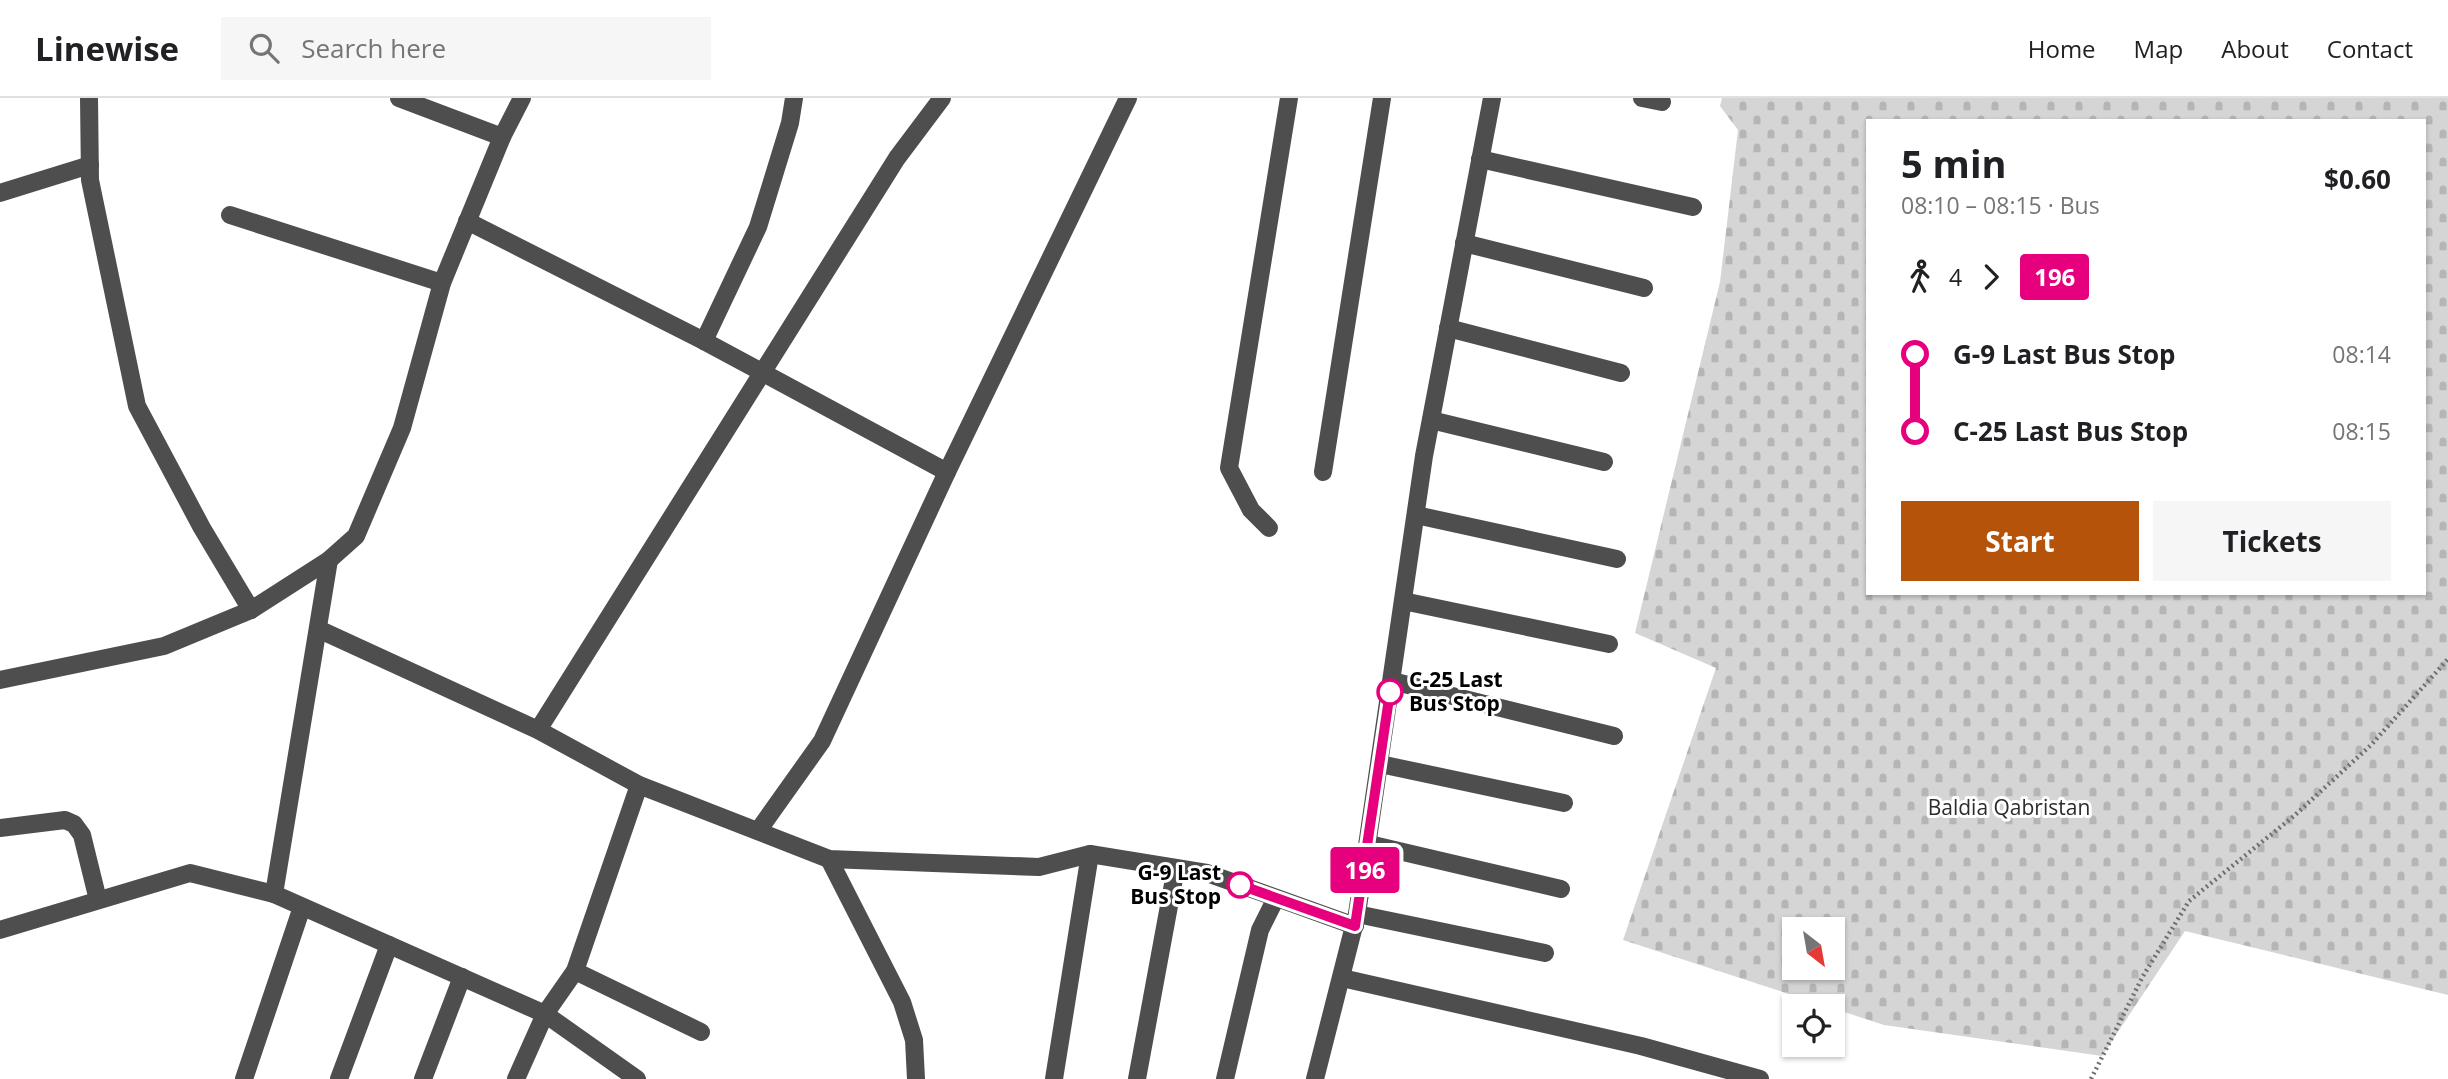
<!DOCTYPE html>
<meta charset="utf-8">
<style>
:root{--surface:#fff;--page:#f6f6f6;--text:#202124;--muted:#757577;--line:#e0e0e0;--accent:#b45309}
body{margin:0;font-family:"Open Sans",sans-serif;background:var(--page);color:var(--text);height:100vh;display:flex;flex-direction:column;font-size:26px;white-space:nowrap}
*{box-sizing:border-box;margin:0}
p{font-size:23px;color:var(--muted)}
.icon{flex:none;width:38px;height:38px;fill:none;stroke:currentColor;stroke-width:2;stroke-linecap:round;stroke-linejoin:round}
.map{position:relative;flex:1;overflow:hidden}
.sheet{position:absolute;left:1866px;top:21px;width:560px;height:476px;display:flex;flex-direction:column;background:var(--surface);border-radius:0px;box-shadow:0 2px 5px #0004}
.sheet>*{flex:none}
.badge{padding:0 14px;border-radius:5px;font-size:24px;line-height:46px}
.needle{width:46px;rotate:149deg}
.buttons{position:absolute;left:1782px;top:819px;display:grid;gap:14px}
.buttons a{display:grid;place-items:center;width:63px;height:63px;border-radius:0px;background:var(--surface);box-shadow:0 2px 5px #0004;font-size:35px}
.map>.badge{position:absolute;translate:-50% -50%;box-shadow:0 0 0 4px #fff}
.legs{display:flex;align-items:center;gap:10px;height:77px;padding:0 35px;font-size:23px}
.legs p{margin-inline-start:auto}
.head{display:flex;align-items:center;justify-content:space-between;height:119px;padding:0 35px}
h1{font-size:38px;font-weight:700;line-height:52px}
.button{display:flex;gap:14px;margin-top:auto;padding:14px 35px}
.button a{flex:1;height:80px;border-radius:0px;background:var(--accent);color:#fff;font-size:28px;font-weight:700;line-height:80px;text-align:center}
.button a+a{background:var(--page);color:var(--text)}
ul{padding:0 35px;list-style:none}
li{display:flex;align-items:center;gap:24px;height:77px;font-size:26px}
li i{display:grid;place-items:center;width:10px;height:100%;margin:0 9px;background:currentColor}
li i::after{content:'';width:18px;height:18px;margin:-9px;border:5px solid;border-radius:50%;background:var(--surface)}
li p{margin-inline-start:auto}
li:first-child i{background:linear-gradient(#0000 50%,currentColor 0)}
li:last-child i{background:linear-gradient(currentColor 50%,#0000 0)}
header{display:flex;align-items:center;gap:42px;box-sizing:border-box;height:98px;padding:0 35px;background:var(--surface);border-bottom:2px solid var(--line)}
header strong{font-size:33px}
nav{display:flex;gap:38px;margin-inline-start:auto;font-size:24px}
.search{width:490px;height:63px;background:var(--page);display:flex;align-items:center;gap:18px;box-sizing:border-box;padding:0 24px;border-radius:0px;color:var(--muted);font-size:26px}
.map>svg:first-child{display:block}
.cemetery{fill:url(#cemetery-stones);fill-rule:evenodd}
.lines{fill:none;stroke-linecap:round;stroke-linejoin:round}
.path{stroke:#707070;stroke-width:4.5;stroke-dasharray:2 3.5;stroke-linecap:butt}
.minor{stroke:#4e4e4e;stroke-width:18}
.line-1-casing{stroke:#fff;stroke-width:16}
.line-1{stroke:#e6007e;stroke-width:10}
.stop-1-dot{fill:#fff;stroke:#e6007e;stroke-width:3.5}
.labels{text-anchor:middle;stroke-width:6;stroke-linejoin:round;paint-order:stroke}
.stop-label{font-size:21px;font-weight:bold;fill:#000;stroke:#fff;text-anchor:start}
.park-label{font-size:21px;fill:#2c2c2c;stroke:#fff}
</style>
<header>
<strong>Linewise</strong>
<div class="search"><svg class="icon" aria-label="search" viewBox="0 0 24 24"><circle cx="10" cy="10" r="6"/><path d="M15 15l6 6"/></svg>Search here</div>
<nav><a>Home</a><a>Map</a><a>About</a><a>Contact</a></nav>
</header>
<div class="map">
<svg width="2448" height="981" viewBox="0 0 2448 981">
<defs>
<pattern id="cemetery-stones" width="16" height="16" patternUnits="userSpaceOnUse" patternTransform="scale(1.75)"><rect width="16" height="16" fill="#d5d5d5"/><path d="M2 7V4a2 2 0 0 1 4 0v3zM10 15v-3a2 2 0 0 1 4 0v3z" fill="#b5b5b5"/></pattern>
</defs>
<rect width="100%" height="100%" fill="#fff"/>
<path class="cemetery" d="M1722,0H2448V897L2185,833L2102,958L1884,927L1832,910V908H1826L1623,842L1716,570L1635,535L1720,184L1738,32L1720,8ZM1867,23H2424V495H1867ZM1794,831H1832V870H1794Z"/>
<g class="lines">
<polyline class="path" points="2091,981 2143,878 2189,803 2294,718 2371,647 2448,561"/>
<g class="minor">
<polyline points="89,0 90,82 137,308 202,430 251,512"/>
<polyline points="399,0 502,39"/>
<polyline points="1642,0 1662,4"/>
<polyline points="1480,61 1693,109"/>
<polyline points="0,95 90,67"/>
<polyline points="230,117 442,185"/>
<polyline points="467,123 704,243 947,374"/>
<polyline points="1464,145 1644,190"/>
<polyline points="1448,230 1621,275"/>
<polyline points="704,243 758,129 790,25 794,0"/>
<polyline points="1431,322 1604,364"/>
<polyline points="1323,374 1382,0"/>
<polyline points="1416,417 1617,461"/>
<polyline points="1269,430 1251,412 1229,370 1289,0"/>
<polyline points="1403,503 1609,546"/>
<polyline points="318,531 538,632 639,687 829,761 1039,769 1090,756 1207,775 1355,828"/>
<polyline points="0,582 164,548 251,512 329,462 356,438 402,330 442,185 502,39 522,0"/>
<polyline points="1392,583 1614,638"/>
<polyline points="538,632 897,60 942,0"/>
<polyline points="1380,666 1564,705"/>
<polyline points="0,730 65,722 74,726 82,737 98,802"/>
<polyline points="758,733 822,643 947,374 1128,0"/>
<polyline points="1369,746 1561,791"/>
<polyline points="829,761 902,904 914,942 916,981"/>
<polyline points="274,796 545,916 637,981"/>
<polyline points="1357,816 1545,855"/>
<polyline points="0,832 190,775 274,796 329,462"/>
<polyline points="575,873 701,934"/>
<polyline points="1342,880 1641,948 1760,981"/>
<polyline points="244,981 302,809"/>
<polyline points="339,981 389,847"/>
<polyline points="423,981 462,879"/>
<polyline points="516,981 545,916 575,873 639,687"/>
<polyline points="1054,981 1090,756"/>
<polyline points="1137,981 1176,770"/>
<polyline points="1225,981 1260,832 1276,800"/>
<polyline points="1315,981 1357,816 1424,358 1492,0"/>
</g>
</g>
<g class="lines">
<g class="line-1-casing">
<polyline id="line-1" points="1240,787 1355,828 1390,594"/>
</g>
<use href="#line-1" class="line-1"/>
</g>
<g class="stop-1-dot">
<circle cx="1390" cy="594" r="12"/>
<circle cx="1240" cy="787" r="12"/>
</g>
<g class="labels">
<g class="stop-label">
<text x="1409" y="589">C-25 Last<tspan x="1409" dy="24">Bus Stop</tspan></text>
<text x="1221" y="782" text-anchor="end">G-9 Last<tspan x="1221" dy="24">Bus Stop</tspan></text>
</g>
<g class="park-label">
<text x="2009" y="717">Baldia Qabristan</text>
</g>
</g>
</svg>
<div class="buttons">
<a><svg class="needle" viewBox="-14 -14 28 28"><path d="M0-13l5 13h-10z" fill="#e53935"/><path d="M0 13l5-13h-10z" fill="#757577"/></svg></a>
<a><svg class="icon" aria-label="locate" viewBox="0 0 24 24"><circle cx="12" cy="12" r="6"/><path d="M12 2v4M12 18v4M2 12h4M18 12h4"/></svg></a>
</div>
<b class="badge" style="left:1365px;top:772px;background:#e6007e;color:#fff">196</b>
<section class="sheet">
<div class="head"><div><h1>5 min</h1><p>08:10 – 08:15 · Bus</p></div><b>$0.60</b></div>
<div class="legs"><svg class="icon" aria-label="walk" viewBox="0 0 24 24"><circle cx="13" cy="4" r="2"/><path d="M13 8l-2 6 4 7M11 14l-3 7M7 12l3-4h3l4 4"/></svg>4<svg class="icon" aria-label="forward" viewBox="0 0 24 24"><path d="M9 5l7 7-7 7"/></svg><b class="badge" style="background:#e6007e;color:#fff">196</b></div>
<ul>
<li><i style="color:#e6007e"></i><b>G-9 Last Bus Stop</b><p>08:14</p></li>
<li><i style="color:#e6007e"></i><b>C-25 Last Bus Stop</b><p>08:15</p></li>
</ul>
<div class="button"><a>Start</a><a>Tickets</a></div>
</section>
</div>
